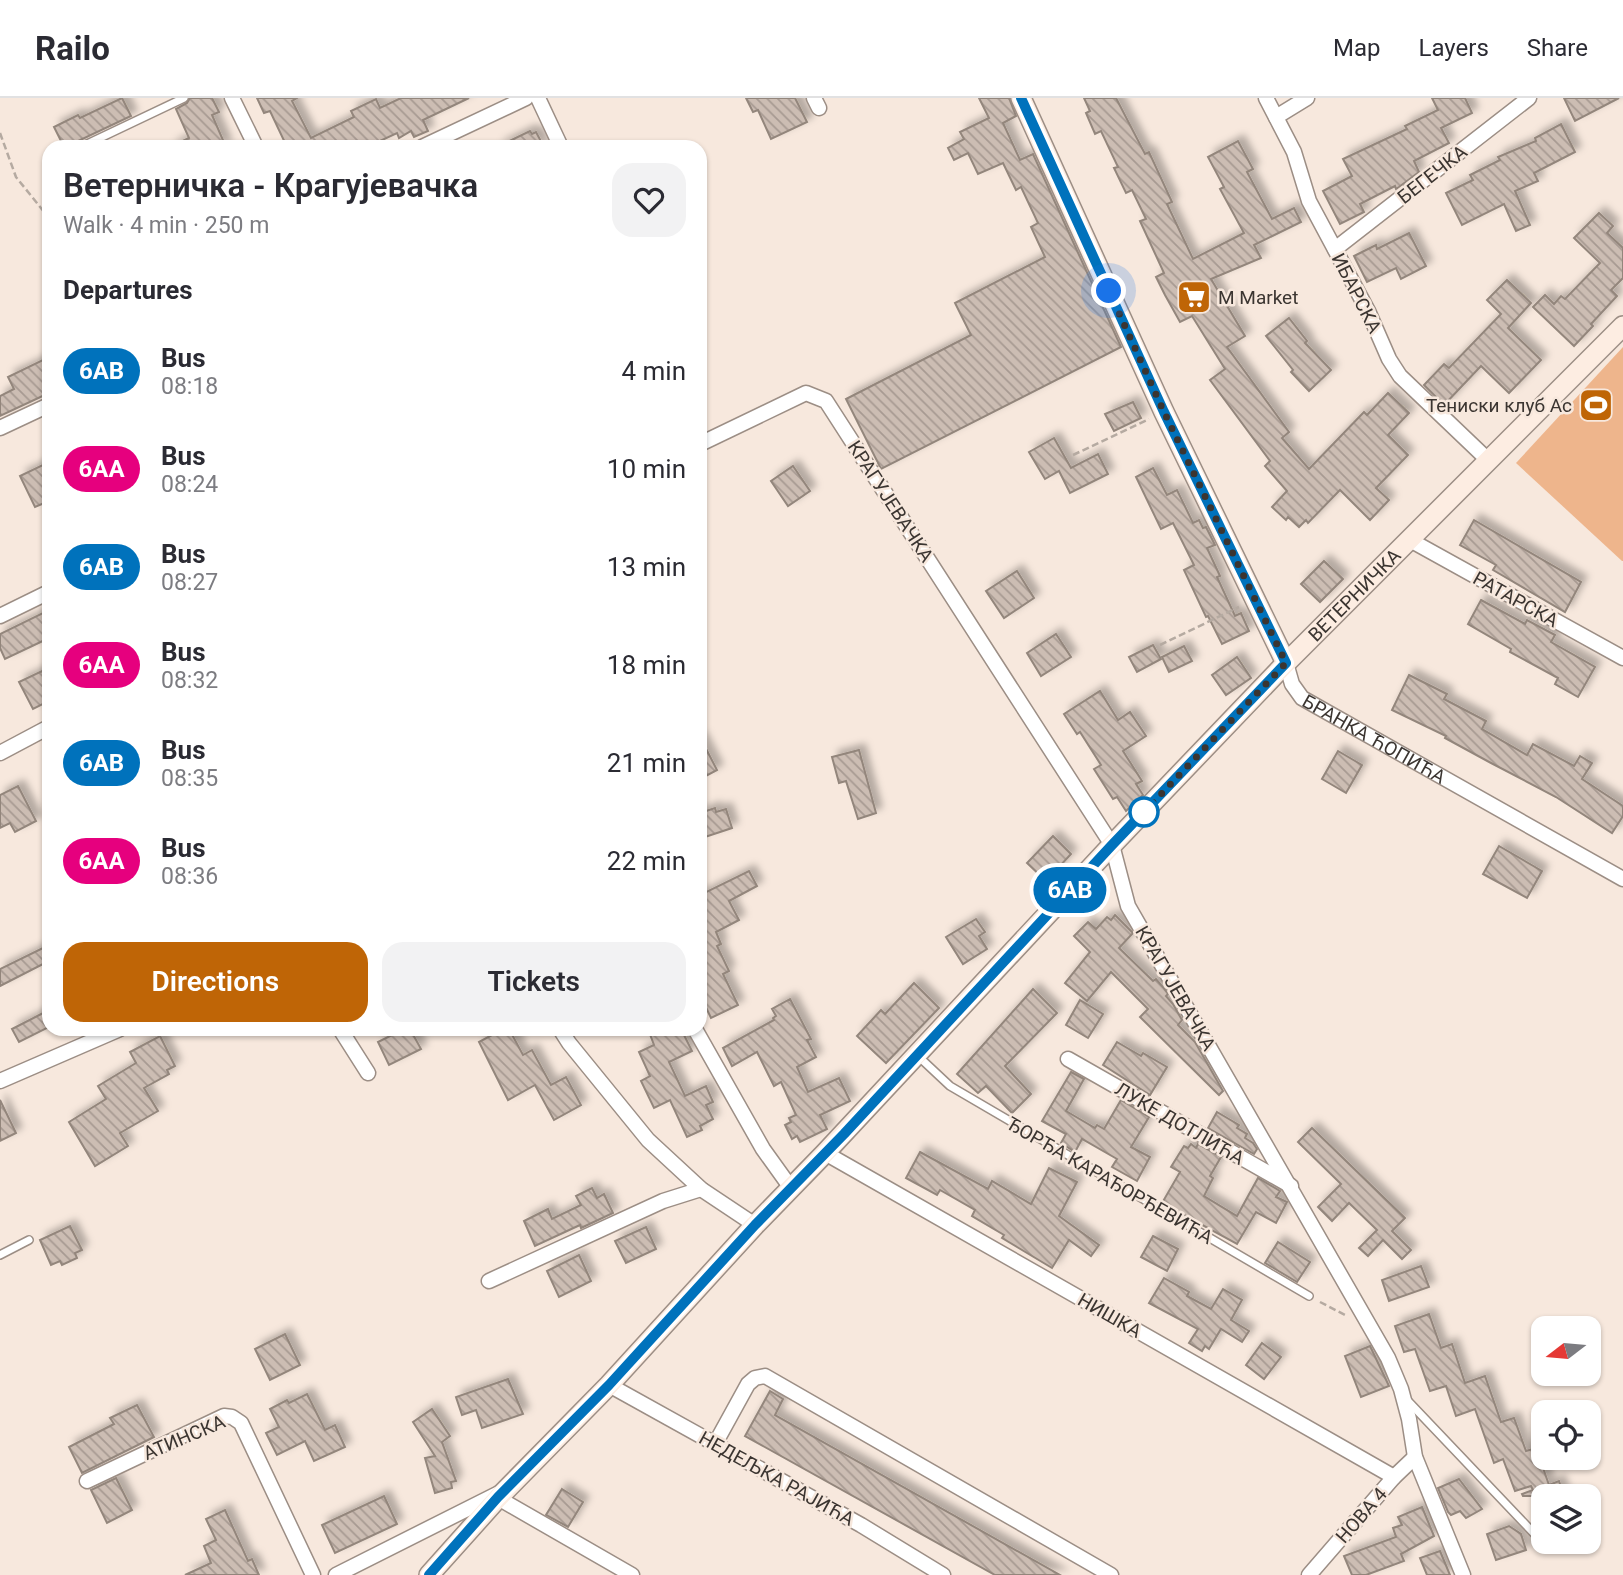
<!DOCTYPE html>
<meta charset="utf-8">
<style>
:root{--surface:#fff;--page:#f2f2f3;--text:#2b2b33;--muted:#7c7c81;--line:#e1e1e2;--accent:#bf6506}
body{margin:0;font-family:Roboto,sans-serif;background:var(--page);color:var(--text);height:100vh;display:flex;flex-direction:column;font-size:26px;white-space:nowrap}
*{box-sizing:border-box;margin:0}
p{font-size:23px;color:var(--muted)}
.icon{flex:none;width:38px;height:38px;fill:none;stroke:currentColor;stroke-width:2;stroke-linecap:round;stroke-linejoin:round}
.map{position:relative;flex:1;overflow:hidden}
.drawer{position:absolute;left:42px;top:42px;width:665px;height:896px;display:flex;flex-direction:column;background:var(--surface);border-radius:21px;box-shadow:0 2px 5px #0004}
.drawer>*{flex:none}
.badge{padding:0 14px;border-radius:23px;font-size:24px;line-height:46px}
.needle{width:46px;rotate:254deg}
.controls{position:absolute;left:1531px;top:1218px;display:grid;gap:14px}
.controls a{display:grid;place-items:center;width:70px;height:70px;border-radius:14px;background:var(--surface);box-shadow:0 2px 5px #0004;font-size:35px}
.you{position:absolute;width:35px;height:35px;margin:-18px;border:5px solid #fff;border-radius:50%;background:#1a73e8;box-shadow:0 0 0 10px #1a73e833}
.map>.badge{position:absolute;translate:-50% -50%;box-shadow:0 0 0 4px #fff}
h2{padding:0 21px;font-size:26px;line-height:63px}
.round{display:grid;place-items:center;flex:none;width:74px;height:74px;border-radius:21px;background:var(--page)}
.overview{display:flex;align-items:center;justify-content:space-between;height:119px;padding:0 21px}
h1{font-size:33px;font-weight:600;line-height:52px}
.action{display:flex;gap:14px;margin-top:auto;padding:14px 21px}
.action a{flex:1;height:80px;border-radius:21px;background:var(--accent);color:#fff;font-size:28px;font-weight:600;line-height:80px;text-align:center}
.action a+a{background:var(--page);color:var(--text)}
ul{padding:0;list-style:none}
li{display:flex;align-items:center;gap:21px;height:98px;padding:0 21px}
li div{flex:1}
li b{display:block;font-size:26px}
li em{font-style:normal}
li .badge{min-width:77px;font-weight:700;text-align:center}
header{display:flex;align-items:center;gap:42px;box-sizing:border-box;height:98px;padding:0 35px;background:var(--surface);border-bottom:2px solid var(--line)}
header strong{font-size:33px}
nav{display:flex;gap:38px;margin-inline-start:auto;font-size:24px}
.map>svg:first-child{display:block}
.green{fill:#eeb58c}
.building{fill:url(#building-back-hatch);stroke:#93867c;stroke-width:2;filter:url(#shadow)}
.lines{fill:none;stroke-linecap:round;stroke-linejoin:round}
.lane-casing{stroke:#9c8e85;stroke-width:10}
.street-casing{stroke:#9c8e85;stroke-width:17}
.secondary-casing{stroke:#9c8e85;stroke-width:22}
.path{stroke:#b5aaa1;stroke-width:2.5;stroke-dasharray:7 3.5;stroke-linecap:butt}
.lane{stroke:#fff;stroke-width:7}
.street{stroke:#fff;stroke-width:14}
.secondary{stroke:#fdede2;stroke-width:19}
.line-casing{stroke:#fff;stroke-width:16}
.line{stroke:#0072bc;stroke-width:10}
.walk{stroke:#3b3531;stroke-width:7;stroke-dasharray:0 12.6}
.stop-dot{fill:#fff;stroke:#0072bc;stroke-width:3.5}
.labels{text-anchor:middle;stroke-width:5;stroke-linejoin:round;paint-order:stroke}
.street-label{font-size:19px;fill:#3b3531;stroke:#f7e8dd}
.poi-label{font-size:19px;fill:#3b3531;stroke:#f7e8dd;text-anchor:start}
</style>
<header>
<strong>Railo</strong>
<nav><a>Map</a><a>Layers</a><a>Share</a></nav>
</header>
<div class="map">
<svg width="1623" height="1477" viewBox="0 0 1623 1477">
<defs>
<pattern id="building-back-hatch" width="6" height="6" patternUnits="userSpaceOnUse" patternTransform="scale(1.75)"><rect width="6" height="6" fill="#ccbdb3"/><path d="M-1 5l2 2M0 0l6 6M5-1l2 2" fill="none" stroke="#a79a92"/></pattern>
<filter id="shadow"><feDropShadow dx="6" dy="-6" stdDeviation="3.5" flood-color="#0004"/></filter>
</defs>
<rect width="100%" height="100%" fill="#f7e8dd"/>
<polygon class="green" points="1623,249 1623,463 1622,463 1516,365"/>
<g class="building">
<polygon points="122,0 131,18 78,43 75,49 64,49 54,29 78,17 80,20"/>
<polygon points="190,0 212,0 219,14 212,17 226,49 170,49 189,40 176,11 187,5"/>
<polygon points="257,0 297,0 292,3 311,40 354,19 351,13 376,1 380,10 401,0 469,0 423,22 428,33 414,39 411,33 399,40 397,35 367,49 287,49 270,13 264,15"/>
<polygon points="746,0 795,0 807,24 771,41 758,12 753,14"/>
<polygon points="979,0 1009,0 1016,18 1003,25 1020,62 1033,56 1121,249 881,371 846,301 971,237 955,205 1045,159 1031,129 1038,125 1021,89 1016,92 1003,65 978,76 968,55 954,62 948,50 964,41 960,34 989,20"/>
<polygon points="1084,0 1116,0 1145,56 1149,54 1172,104 1167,106 1193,161 1244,135 1220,91 1224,89 1208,59 1238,43 1253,71 1247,74 1272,121 1294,110 1301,124 1254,147 1261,160 1211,181 1245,238 1227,249 1289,334 1282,340 1309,371 1364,314 1367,317 1388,295 1409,315 1388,337 1408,357 1376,390 1389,402 1370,422 1340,392 1308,425 1306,422 1299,429 1288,419 1286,422 1272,409 1287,393 1265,368 1270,363 1210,282 1225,271 1192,218 1180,224 1165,197 1156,179 1164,175 1140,123 1146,121 1132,92 1126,95 1114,70 1118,69 1101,33 1095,36 1086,15 1090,13"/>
<polygon points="1432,0 1465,0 1472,15 1441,30 1449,45 1414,63 1419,74 1399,89 1396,91 1395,88 1360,106 1364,114 1340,126 1323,93 1352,78 1343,61 1407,31 1405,28 1438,12"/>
<polygon points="1564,0 1619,0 1575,23"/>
<polygon points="1561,26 1575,54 1534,75 1538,83 1515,93 1530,127 1516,133 1504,106 1462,127 1446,95 1473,82 1470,77 1500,62 1498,59 1536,43 1535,40"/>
<polygon points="530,33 532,36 536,34 544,49 497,49"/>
<polygon points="1599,115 1613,128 1607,135 1623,150 1623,180 1611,192 1617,198 1591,226 1593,228 1574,248 1533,209 1545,197 1554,206 1561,198 1565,201 1600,165 1574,140"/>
<polygon points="1409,135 1426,168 1401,181 1396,170 1367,184 1354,158 1376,147 1377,151"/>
<polygon points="1507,182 1531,205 1508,230 1541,262 1509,295 1481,268 1444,307 1424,287 1444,266 1449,270 1501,216 1487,202"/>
<polygon points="1289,220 1307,243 1305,245 1331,272 1309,293 1291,274 1293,272 1266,238"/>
<polygon points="49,259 49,295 0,318 0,298 14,291 8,279"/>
<polygon points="1133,304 1141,320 1114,333 1105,316"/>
<polygon points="1054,340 1071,370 1098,356 1108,376 1070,395 1059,373 1045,381 1029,354"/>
<polygon points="49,364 49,403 35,409 20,378"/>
<polygon points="793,368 810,393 788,408 771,383"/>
<polygon points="1153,370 1167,397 1177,392 1193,425 1199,422 1203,430 1206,429 1215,447 1207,450 1220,478 1217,479 1235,518 1241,515 1249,533 1222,546 1208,518 1206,519 1184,472 1194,467 1173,425 1161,431 1136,379"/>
<polygon points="1474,422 1581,484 1565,514 1493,472 1496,467 1460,447"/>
<polygon points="1324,463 1343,481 1320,504 1301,486"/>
<polygon points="1017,473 1034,500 1004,520 986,493"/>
<polygon points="1481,502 1525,526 1527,522 1555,537 1551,544 1595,569 1578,599 1555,586 1558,580 1510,554 1511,551 1468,526"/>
<polygon points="49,512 49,540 5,561 0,550 0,536"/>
<polygon points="1056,536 1071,559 1041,578 1027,555"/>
<polygon points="1153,547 1161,561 1137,574 1129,559"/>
<polygon points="1184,548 1192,563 1169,574 1162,559"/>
<polygon points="1237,559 1251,580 1226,597 1212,577"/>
<polygon points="42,573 49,587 49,603 33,611 19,584"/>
<polygon points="1409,577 1447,596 1444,601 1486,623 1482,631 1527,657 1533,646 1574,668 1580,658 1592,665 1582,681 1623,708 1623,718 1612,735 1556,699 1491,665 1445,640 1446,638 1392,612"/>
<polygon points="1100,593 1118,622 1130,614 1146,638 1123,653 1142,683 1136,686 1143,697 1126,713 1117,699 1113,701 1094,671 1101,667 1080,634 1077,636 1064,616"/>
<polygon points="700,639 717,672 706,678 700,666"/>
<polygon points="859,652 876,715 858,721 846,683 839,685 832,659"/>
<polygon points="1338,653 1362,667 1346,695 1322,681"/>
<polygon points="18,688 36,723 15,734 10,725 0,730 0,697"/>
<polygon points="715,710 716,714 726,711 732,730 705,739 700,726 700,715"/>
<polygon points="1053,738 1071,756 1046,783 1027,765"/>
<polygon points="1499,748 1542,773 1527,800 1483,776"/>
<polygon points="749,773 757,788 729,803 739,822 716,834 721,846 717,848 729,873 723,876 738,907 711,920 700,897 700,797"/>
<polygon points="1115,817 1133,835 1119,850 1153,883 1156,881 1163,889 1168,896 1166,898 1173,906 1182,922 1178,927 1195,944 1223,993 1219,997 1140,919 1148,911 1111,874 1087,903 1065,885 1090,854 1074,838 1088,824 1096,831 1107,819 1111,822"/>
<polygon points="976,821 985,834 979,838 987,851 963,866 946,839"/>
<polygon points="45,849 49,863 0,888 0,871"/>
<polygon points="914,885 939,910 886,965 857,938 881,912 885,916"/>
<polygon points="1033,891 1057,915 1005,968 1031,996 1012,1015 986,988 978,995 957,976"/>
<polygon points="790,901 811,941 807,942 816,959 797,969 808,994 839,980 850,1003 820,1017 827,1031 800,1044 797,1038 792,1041 785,1027 791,1024 789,1020 796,1017 781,984 774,988 757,954 732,968 723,950 774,922 773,920 776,918 772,911"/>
<polygon points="1080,902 1103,916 1088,940 1066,927"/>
<polygon points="49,912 49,929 19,944 12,931"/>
<polygon points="404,931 410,931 421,951 389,967 378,944"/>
<polygon points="503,931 509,931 523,957 532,952 551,987 566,979 581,1007 554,1022 535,987 508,1002 479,944"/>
<polygon points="648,931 681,931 692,953 669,964 685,998 706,988 713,1004 706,1007 713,1021 700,1028 702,1032 687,1039 670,1002 654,1010 641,983 650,978 639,954 654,947"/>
<polygon points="160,938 175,968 167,972 169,976 144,990 158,1013 120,1035 128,1048 95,1068 69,1024 106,1001 98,988 136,965 130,954"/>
<polygon points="1117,944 1141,958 1143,955 1167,969 1150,997 1103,967"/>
<polygon points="1071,974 1084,981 1066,1013 1095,1030 1097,1027 1104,1031 1121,1002 1149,1019 1131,1049 1150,1059 1137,1083 1112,1069 1117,1061 1082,1041 1075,1054 1061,1045 1066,1036 1042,1023"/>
<polygon points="0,1002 16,1035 0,1043"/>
<polygon points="1217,1014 1239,1027 1237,1030 1247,1036 1245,1040 1253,1045 1257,1051 1254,1056 1208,1030"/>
<polygon points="1312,1030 1405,1120 1392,1133 1411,1152 1402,1161 1383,1142 1368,1158 1359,1150 1377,1132 1349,1105 1332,1123 1318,1109 1341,1086 1298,1044"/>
<polygon points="1191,1046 1196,1050 1198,1046 1221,1059 1210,1078 1213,1080 1204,1098 1237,1118 1258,1080 1280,1093 1276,1099 1287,1104 1276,1125 1256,1114 1237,1146 1162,1105 1180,1074 1171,1069 1184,1048 1188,1050"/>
<polygon points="920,1054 988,1091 992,1083 1031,1106 1049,1070 1077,1084 1059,1118 1099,1147 1091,1158 1069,1142 1052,1170 1002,1140 1004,1137 972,1118 975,1112 940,1092 937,1097 906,1080"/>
<polygon points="592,1090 597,1100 604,1096 613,1115 581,1130 580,1127 535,1148 524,1123 548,1111 552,1121 581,1107 576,1098"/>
<polygon points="70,1128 82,1152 75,1155 77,1160 62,1167 60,1163 51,1167 40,1142"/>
<polygon points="646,1129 656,1151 626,1165 615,1143"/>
<polygon points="1153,1138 1178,1151 1167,1173 1141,1159"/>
<polygon points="1278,1144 1310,1164 1297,1184 1265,1165"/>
<polygon points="579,1157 591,1183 559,1199 547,1173"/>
<polygon points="1421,1168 1429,1189 1389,1203 1382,1182"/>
<polygon points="1164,1180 1189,1194 1187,1198 1211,1211 1223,1191 1242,1202 1231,1222 1249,1233 1242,1244 1221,1231 1209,1251 1205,1248 1202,1253 1189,1245 1198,1231 1149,1205"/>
<polygon points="1429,1216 1441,1250 1452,1246 1465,1285 1485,1278 1501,1324 1514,1320 1526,1353 1536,1350 1549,1387 1559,1383 1564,1398 1523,1398 1522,1396 1533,1392 1531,1388 1515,1393 1503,1361 1494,1365 1475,1311 1456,1318 1446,1288 1430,1293 1415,1251 1404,1254 1395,1228"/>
<polygon points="285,1236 300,1267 270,1282 255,1251"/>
<polygon points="1262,1245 1281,1259 1264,1281 1246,1267"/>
<polygon points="1370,1248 1389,1288 1361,1299 1345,1258"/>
<polygon points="508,1281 523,1316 482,1330 476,1312 462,1317 456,1299"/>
<polygon points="770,1293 783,1301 775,1317 1060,1477 995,1477 745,1338"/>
<polygon points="307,1296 325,1332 335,1327 345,1349 314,1363 305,1343 277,1357 266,1335 279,1329 270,1311 287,1302 289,1305"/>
<polygon points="137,1307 154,1339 82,1375 69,1349 114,1326 110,1320"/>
<polygon points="432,1311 450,1338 442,1344 456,1383 451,1384 452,1390 435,1395 425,1360 435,1358 413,1324"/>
<polygon points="116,1380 132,1412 107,1425 91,1392"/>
<polygon points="1459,1381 1482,1411 1466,1420 1460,1413 1451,1417 1448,1414 1438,1390"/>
<polygon points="562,1391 583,1404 568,1429 546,1417"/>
<polygon points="384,1398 397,1426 335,1455 322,1427"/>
<polygon points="1422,1409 1434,1438 1401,1456 1404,1463 1366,1477 1352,1477 1344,1458 1396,1439 1393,1430 1402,1427 1398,1419"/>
<polygon points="225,1412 248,1463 252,1461 259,1477 185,1477 211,1465 204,1448 216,1442 206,1421"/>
<polygon points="1509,1428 1521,1436 1526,1452 1496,1462 1487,1436"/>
<polygon points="1440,1453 1450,1477 1427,1477 1420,1460"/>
</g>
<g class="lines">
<g class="lane-casing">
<g id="lane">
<polyline points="81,49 184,0"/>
<polyline points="918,958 950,988 1309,1198"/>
<polyline points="0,1157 29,1142"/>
<polyline points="1407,1302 1545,1447"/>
</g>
</g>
<g class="street-casing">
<g id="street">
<polyline points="232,0 256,49"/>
<polyline points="538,0 561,49"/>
<polyline points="814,0 819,10"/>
<polyline points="1266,0 1294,54 1309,103 1368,213 1389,261 1400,278 1489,363"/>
<polyline points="1276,19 1307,0"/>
<polyline points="422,49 526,0"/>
<polyline points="1335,151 1529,0"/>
<polyline points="0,330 49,307"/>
<polyline points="700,346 806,295 826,303 1112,747 1128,808 1388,1260 1401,1291 1409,1321 1415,1359 1463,1477"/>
<polyline points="1410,442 1623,560"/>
<polyline points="0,518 49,494"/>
<path id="s1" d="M1286,565L1292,586L1302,600L1623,781"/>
<polyline points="0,655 49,629"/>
<polyline points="340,931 368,975"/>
<polyline points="560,931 569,945 648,1042 701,1091 755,1127"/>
<polyline points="695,931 763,1051 791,1090"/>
<polyline points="1068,961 1291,1088"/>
<polyline points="0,983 120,931"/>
<polyline points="825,1055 1394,1379"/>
<polyline points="489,1183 663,1103 701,1091"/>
<polyline points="609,1287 861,1427 943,1477"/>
<polyline points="715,1346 748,1286 755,1280 765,1278 1111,1477"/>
<polyline points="87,1383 224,1318 232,1319 241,1325 313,1477"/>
<polyline points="498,1400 632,1477"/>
<polyline points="336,1477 499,1395"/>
<polyline points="1309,1477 1394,1379 1415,1359"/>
</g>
</g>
<g class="secondary-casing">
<g id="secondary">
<polyline points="1021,0 1164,314 1286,565"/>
<path id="s2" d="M429,1477L498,1400L609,1287L755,1127L825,1055L1112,747L1286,565L1623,228"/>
</g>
</g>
<g class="path">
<polyline points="0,35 16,79 49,120"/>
<polyline points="1073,357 1149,321"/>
<polyline points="1160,547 1239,509"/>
<polyline points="1320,1204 1345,1217"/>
</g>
<use href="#lane" class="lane"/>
<use href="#street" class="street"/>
<use href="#secondary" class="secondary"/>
</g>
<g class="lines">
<g class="line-casing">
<polyline id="line" points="429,1477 498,1399 609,1287 755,1127 844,1036 1112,747 1286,565 1164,314 1021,0"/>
</g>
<use href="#line" class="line"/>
<polyline class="walk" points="1109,193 1164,314 1286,565 1144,714"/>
</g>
<defs>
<g id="supermarket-square" transform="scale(1.75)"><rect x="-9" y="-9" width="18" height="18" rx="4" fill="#bf6506" stroke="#f7e8dd"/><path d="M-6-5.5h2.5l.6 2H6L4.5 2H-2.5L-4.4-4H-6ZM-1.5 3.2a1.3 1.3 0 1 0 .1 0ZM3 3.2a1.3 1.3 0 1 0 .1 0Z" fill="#fff"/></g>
<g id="stadium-square" transform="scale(1.75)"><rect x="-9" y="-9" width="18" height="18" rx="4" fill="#bf6506" stroke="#f7e8dd"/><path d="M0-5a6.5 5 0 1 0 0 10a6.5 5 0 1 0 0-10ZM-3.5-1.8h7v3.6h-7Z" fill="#fff"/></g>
</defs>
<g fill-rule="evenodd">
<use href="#supermarket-square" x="1194" y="199"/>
<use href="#stadium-square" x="1596" y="307"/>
</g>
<circle class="stop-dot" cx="1144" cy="714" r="14"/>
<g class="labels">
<g class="street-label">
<text transform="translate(1432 76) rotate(-38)" y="7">БЕГЕЧКА</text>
<text transform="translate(1357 195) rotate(63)" y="7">ИБАРСКА</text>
<text transform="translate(891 403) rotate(57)" y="7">КРАГУЈЕВАЧКА</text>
<text dy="7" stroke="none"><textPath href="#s2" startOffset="1348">ВЕТЕРНИЧКА</textPath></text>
<text transform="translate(1516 501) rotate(29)" y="7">РАТАРСКА</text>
<text dy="7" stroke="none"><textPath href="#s1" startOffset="122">БРАНКА ЋОПИЋА</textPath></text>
<text transform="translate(1176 890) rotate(60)" y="7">КРАГУЈЕВАЧКА</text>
<text transform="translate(1180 1025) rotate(30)" y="7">ЛУКЕ ДОТЛИЋА</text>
<text transform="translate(1110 1082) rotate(30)" y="7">ЂОРЂА КАРАЂОРЂЕВИЋА</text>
<text transform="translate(1110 1217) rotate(30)" y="7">НИШКА</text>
<text transform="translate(184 1339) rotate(-23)" y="7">АТИНСКА</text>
<text transform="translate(777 1380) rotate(29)" y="7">НЕДЕЉКА РАЈИЋА</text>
<text transform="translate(1361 1417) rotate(-49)" y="7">НОВА 4</text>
</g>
<g class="poi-label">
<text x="1218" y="206">M Market</text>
<text x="1572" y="314" text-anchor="end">Тениски клуб Ас</text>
</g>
</g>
</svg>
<div class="controls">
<a><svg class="needle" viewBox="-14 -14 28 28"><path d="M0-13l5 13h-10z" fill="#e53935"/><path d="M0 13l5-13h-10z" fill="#7c7c81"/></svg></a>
<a><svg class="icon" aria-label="locate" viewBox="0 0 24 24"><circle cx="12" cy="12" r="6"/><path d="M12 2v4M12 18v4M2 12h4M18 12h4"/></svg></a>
<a><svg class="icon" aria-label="layers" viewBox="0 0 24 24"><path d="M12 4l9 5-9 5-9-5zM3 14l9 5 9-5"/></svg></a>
</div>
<div class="you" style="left:1109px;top:193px"></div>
<b class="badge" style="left:1070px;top:792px;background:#0072bc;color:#fff">6AB</b>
<section class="drawer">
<div class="overview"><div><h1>Ветерничка - Крагујевачка</h1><p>Walk · 4 min · 250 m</p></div><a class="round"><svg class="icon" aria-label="heart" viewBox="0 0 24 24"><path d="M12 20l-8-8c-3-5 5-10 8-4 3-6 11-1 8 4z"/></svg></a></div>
<h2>Departures</h2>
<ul>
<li><span class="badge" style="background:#0072bc;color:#fff">6AB</span><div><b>Bus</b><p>08:18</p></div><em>4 min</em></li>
<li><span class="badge" style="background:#e6007e;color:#fff">6AA</span><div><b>Bus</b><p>08:24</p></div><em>10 min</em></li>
<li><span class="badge" style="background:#0072bc;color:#fff">6AB</span><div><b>Bus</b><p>08:27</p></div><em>13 min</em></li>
<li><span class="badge" style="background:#e6007e;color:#fff">6AA</span><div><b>Bus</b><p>08:32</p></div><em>18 min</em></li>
<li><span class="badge" style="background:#0072bc;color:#fff">6AB</span><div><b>Bus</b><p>08:35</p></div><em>21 min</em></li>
<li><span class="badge" style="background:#e6007e;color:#fff">6AA</span><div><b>Bus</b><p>08:36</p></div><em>22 min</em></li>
</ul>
<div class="action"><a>Directions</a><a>Tickets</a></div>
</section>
</div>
